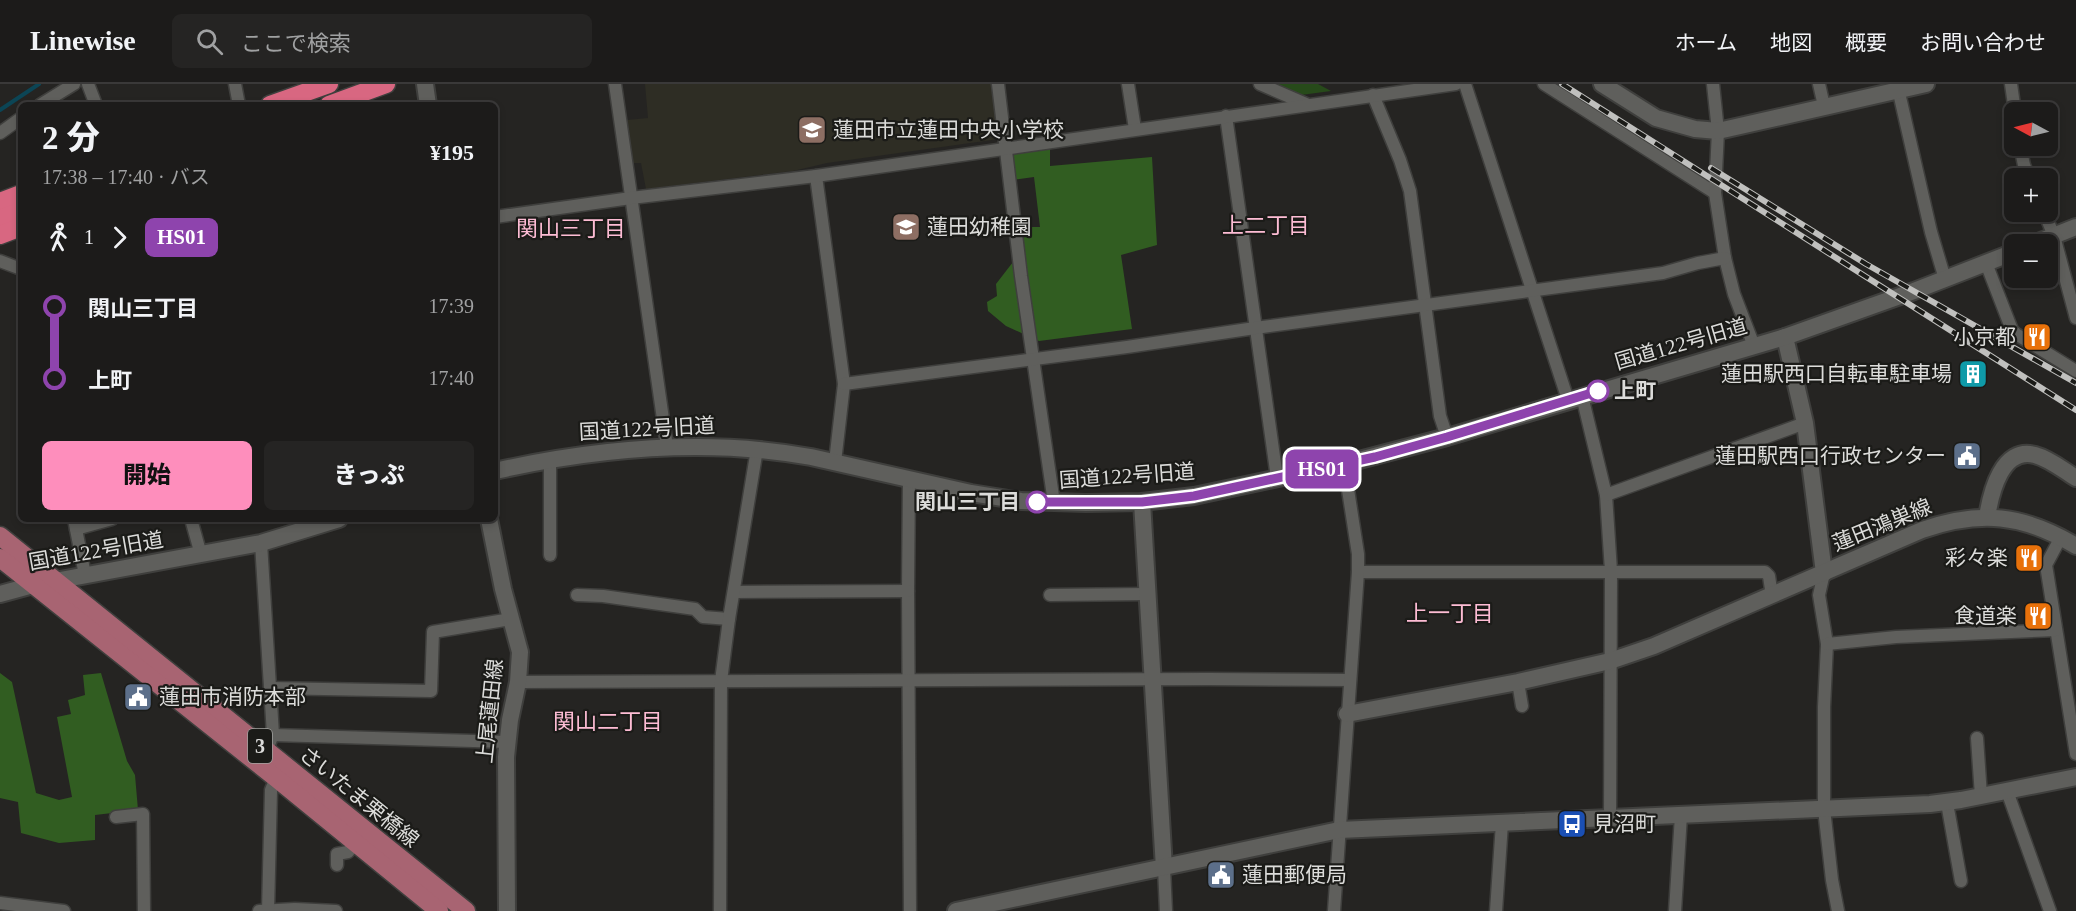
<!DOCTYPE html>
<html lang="ja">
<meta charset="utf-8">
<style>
:root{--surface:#1c1b1a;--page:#252423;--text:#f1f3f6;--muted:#a0a1a2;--line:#3a3939;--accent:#fe8ebc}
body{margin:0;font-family:"Times New Roman","Noto Sans JP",serif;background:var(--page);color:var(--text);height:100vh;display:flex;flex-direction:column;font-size:22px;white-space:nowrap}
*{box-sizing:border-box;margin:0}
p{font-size:20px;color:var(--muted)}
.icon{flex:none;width:33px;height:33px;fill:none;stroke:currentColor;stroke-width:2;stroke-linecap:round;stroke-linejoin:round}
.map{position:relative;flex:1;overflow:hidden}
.drawer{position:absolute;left:18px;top:18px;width:480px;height:420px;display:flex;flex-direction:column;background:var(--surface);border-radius:9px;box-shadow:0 3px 9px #0003,0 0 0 2px var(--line)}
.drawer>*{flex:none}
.badge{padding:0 12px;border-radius:9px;font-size:21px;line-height:39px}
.needle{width:39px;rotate:277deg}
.controls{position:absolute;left:2004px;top:18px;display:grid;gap:12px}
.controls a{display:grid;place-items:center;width:54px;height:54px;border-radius:9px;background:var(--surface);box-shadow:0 3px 9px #0003,0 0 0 2px var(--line);font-size:30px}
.map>.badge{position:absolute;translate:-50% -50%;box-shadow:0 0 0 3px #fff}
.legs{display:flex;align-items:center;gap:9px;height:66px;padding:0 24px;font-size:20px}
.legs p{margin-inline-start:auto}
.summary{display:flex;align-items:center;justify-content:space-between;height:102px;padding:0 24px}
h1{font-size:33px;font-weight:800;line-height:45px}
.cta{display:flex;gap:12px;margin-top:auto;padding:12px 24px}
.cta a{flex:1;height:69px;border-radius:9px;background:var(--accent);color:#111;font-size:24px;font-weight:800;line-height:69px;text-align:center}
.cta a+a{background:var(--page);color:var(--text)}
ul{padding:0 24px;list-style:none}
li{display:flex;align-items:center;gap:21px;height:72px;font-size:22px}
li i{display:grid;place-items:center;width:9px;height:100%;margin:0 8px;background:currentColor}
li i::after{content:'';width:15px;height:15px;margin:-8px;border:4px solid;border-radius:50%;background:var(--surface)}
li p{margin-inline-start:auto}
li:first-child i{background:linear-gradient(#0000 50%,currentColor 0)}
li:last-child i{background:linear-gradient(currentColor 50%,#0000 0)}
header{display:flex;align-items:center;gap:36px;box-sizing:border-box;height:84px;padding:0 30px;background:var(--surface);border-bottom:2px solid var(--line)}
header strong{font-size:28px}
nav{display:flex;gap:33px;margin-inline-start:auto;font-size:21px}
.search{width:420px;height:54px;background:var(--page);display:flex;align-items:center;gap:15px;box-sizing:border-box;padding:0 21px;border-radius:9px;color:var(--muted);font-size:22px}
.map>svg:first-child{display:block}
.built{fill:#2e2d24}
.green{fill:#274a1a}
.forest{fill:#315d21}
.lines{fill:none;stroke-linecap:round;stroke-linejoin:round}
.stream{stroke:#0c4555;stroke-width:4}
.street-casing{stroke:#3f3f3d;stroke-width:15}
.secondary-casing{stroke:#3f3f3d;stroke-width:20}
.primary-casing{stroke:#3f3f3d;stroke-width:21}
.highway-casing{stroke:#3f3f3d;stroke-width:21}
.street{stroke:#5f5f5c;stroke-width:12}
.secondary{stroke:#5f5f5c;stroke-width:16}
.primary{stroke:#a86472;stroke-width:18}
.highway{stroke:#d86781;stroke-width:18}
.rail-casing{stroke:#c0c0be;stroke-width:6}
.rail{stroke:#1b1b18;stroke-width:4;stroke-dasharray:11;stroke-linecap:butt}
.line-1-casing{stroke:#fff;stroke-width:14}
.line-1{stroke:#8e44ad;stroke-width:9}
.stop-1-dot{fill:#fff;stroke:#8e44ad;stroke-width:3}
.labels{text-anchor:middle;stroke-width:4.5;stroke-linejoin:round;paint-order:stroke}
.shield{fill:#1b1b18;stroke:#a2a2a0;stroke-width:1.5}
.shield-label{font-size:20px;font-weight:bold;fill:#dcdcda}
.poi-label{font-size:21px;fill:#dcdcda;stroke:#1b1b18;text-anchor:start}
.street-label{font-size:21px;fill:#dcdcda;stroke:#1b1b18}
.stop-label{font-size:21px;font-weight:bold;fill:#dcdcda;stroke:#1b1b18;text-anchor:start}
.neighbourhood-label{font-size:22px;fill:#fdbcd4;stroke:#1b1b18}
</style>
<header>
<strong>Linewise</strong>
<div class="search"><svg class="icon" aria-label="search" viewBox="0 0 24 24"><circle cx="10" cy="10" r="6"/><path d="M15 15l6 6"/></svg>ここで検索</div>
<nav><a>ホーム</a><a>地図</a><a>概要</a><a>お問い合わせ</a></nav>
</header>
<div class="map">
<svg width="2076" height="827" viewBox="0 0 2076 827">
<rect width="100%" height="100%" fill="#252422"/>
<polygon class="built" points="645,0 991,0 999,55 827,79 793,87 646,105 641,79 631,79 627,36 648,34"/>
<polygon class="green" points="1275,0 1318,0 1331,7 1301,11"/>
<g class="forest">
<polygon points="1050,63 1050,82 1152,73 1157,161 1121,171 1132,245 1039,257 1006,242 988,227 987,218 997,212 996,200 1023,165 1020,143 1040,143 1034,93 1013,96 1011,67"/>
<polygon points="0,589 12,598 36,709 59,716 72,713 57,633 71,630 68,616 85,611 83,591 101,589 127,677 135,691 138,726 95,731 95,756 59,759 21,749 18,718 0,714"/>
</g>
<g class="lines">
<polyline class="stream" points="0,26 39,0"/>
<g class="street-casing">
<g id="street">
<polyline points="88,0 96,21"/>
<polyline points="235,0 239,21"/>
<polyline points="615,0 667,363"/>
<polyline points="998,0 1021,192 1054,419"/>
<polyline points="1128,0 1135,45"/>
<polyline points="1260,0 1306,20"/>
<polyline points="1465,0 1568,316"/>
<polyline points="1544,0 1715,109"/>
<polyline points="1713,0 1718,47 1715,109 1725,174 1734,210 1754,262"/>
<polyline points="1819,0 1824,22"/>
<polyline points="1897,0 1931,148 1945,195"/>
<polyline points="2011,0 2015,28"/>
<polyline points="1373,11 1400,76 1410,107 1440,332 1447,353"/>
<polyline points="40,21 74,0"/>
<polyline points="1226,32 1277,394"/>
<polyline points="0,49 21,34"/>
<polyline points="2020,62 2024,81 2029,94"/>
<polyline points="816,92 844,300 835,378"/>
<polyline points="2044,128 2054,152 2076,234"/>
<polyline points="495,133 631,114 816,92 1456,0"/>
<polyline points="0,177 21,185"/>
<polyline points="1986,179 2012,246 2016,250 2076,287"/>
<polyline points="844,300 1127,263 1255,244 1663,189 1698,179 1725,174"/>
<polyline points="1582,312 1606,411 1611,487 1610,734"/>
<polyline points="550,375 550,471"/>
<polyline points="909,395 908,507 910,827"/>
<polyline points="1606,411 1805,339"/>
<polyline points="74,435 85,491"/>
<polyline points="191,435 201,471"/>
<polyline points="76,445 112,435"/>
<polyline points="2061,453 2046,481 2076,670"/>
<polyline points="261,459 273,651 270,658"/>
<polyline points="1358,488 1765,488 1769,492 1772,512"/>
<polyline points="1824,489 1819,511 1827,560 1824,623 1824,725 1832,796 1838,827"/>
<polyline points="734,508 908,507"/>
<polyline points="577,511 603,512 695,525 703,533 729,535"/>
<polyline points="1050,511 1147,510"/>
<polyline points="1827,560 1896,553 2056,546"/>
<polyline points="518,598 1209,595 1350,596"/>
<polyline points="1518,598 1522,622"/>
<polyline points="270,604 431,607 433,548 511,535"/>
<polyline points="273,651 507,658"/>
<polyline points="1977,654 1981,712"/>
<polyline points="2007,707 2050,827"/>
<polyline points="1947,719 1961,797"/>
<polyline points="116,733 143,730 144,827"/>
<polyline points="337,781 337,770 348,768 355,759"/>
<polyline points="1164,784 1166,827"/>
<polyline points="0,819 64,827"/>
<polyline points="259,827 295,825 336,827"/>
<polyline points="268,827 271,706 276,694"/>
<polyline points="720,827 721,597 729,535 757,365"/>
<polyline points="1334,827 1358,488 1358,470 1344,380"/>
<polyline points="1496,827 1502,739"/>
<polyline points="1675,827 1681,731"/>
</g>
</g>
<g class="secondary-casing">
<g id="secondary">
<polyline points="425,0 428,21"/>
<polyline points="1602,0 1656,34 1695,45 1718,47 1926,0"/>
<polyline points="2033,160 2076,143"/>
<polyline points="1785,253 1805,339 1824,489"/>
<path d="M495,387C598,364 706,354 811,373L971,409L1021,417L1086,419L1142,418L1194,412L1344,380L1447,353L1785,253L1914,207L2014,168"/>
<polyline points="1142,418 1164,784"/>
<path d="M1987,433C1991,408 2002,362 2035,371C2050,375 2063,386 2076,394"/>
<polyline points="489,435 503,505 520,568 518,598 510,636 506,673 507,827"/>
<polyline points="0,510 33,501 261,459 339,435"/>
<path d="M1347,630L1518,598L1610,577L1654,562L1922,446C1980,426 2023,430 2076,462"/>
<polyline points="956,827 1339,746 1930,720 1961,716 2076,693"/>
</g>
</g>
<g class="primary-casing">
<g id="primary">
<polyline points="0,452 466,827"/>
<polyline points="0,474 276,694 439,827"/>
</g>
</g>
<g class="highway-casing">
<g id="highway">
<polyline points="270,21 329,0"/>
<polyline points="329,21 386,0"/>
<polyline points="0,118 21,110"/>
<polyline points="0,135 21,127"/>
<polyline points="0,151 21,143"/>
</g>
</g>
<use href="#street" class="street"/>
<use href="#secondary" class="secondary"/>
<use href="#primary" class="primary"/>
<use href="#highway" class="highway"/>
<g class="rail-casing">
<g id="rail">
<polyline points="1562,0 2076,326"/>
<polyline points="1711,84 1866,180 2076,299"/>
</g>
</g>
<use href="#rail" class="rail"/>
</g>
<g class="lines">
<g class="line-1-casing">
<polyline id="line-1" points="1037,418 1142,418 1194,412 1375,373 1447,353 1598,307"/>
</g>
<use href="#line-1" class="line-1"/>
</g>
<defs>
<g id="school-square" transform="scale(1.5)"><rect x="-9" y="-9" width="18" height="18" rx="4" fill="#8d6e63" stroke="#1b1b18"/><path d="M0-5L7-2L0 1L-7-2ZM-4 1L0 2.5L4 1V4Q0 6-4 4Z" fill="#fff"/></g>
<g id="restaurant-square" transform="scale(1.5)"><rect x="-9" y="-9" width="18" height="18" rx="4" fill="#e8710a" stroke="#1b1b18"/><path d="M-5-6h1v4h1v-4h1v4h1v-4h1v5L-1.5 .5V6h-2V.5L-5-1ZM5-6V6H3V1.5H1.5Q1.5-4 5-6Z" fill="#fff"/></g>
<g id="building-square" transform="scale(1.5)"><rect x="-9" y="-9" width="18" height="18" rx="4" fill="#0f9aa8" stroke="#1b1b18"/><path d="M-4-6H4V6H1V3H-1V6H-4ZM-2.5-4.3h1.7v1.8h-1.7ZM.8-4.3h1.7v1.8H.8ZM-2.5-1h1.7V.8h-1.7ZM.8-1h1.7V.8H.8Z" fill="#fff"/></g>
<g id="civic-square" transform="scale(1.5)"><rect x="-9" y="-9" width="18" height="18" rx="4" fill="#5c6f8a" stroke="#1b1b18"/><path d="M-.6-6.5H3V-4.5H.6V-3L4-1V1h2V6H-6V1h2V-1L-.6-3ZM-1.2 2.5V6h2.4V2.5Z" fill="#fff"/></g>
<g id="bus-square" transform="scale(1.5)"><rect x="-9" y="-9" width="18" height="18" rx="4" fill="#1a4fb4" stroke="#1b1b18"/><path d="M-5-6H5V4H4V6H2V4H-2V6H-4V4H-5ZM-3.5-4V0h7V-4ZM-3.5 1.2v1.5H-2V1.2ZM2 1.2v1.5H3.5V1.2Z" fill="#fff"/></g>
</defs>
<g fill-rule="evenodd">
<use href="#school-square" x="812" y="46"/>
<use href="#school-square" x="906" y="143"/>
<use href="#restaurant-square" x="2037" y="253"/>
<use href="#building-square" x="1973" y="290"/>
<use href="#civic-square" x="1967" y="372"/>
<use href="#restaurant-square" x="2029" y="474"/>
<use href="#restaurant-square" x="2038" y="532"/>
<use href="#civic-square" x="138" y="613"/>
<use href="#bus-square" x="1572" y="740"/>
<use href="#civic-square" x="1221" y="791"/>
</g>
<g class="stop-1-dot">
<circle cx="1598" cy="307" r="10"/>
<circle cx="1037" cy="418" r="10"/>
</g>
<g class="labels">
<rect class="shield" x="248" y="645" width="24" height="34" rx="4.5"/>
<g class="shield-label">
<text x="260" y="669">3</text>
</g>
<g class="poi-label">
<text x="833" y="53">蓮田市立蓮田中央小学校</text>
<text x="927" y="150">蓮田幼稚園</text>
<text x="2016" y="260" text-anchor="end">小京都</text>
<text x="1952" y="297" text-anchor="end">蓮田駅西口自転車駐車場</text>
<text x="1946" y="379" text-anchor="end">蓮田駅西口行政センター</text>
<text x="2008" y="481" text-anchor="end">彩々楽</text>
<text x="2017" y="539" text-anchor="end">食道楽</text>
<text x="159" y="620">蓮田市消防本部</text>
<text x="1593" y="747">見沼町</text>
<text x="1242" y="798">蓮田郵便局</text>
</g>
<g class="street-label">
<text transform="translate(1681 260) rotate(-16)" y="7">国道122号旧道</text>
<text transform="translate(647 345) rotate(-3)" y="7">国道122号旧道</text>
<text transform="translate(1127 392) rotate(-4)" y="7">国道122号旧道</text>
<text transform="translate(1882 441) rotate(-22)" y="7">蓮田鴻巣線</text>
<text transform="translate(96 467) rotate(-10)" y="7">国道122号旧道</text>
<text transform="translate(490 627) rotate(-84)" y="7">上尾蓮田線</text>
<text transform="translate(359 713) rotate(39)" y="7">さいたま栗橋線</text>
</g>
<g class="stop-label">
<text x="1614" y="314">上町</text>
<text x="1020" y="425" text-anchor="end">関山三丁目</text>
</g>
<g class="neighbourhood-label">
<text x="1266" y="149">上二丁目</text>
<text x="571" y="152">関山三丁目</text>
<text x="1450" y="537">上一丁目</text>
<text x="608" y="645">関山二丁目</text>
</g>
</g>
</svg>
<div class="controls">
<a><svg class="needle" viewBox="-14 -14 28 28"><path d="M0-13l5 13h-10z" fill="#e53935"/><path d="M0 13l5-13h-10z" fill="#a0a1a2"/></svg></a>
<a>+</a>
<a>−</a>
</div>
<b class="badge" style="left:1322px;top:385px;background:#8e44ad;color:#fff">HS01</b>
<section class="drawer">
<div class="summary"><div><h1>2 分</h1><p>17:38 – 17:40 · バス</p></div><b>¥195</b></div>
<div class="legs"><svg class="icon" aria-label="walk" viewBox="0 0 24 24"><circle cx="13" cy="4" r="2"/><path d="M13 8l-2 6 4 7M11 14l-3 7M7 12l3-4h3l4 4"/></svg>1<svg class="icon" aria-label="forward" viewBox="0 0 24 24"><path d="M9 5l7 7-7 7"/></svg><b class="badge" style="background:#8e44ad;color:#fff">HS01</b></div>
<ul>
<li><i style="color:#8e44ad"></i><b>関山三丁目</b><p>17:39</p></li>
<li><i style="color:#8e44ad"></i><b>上町</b><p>17:40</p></li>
</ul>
<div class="cta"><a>開始</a><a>きっぷ</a></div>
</section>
</div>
